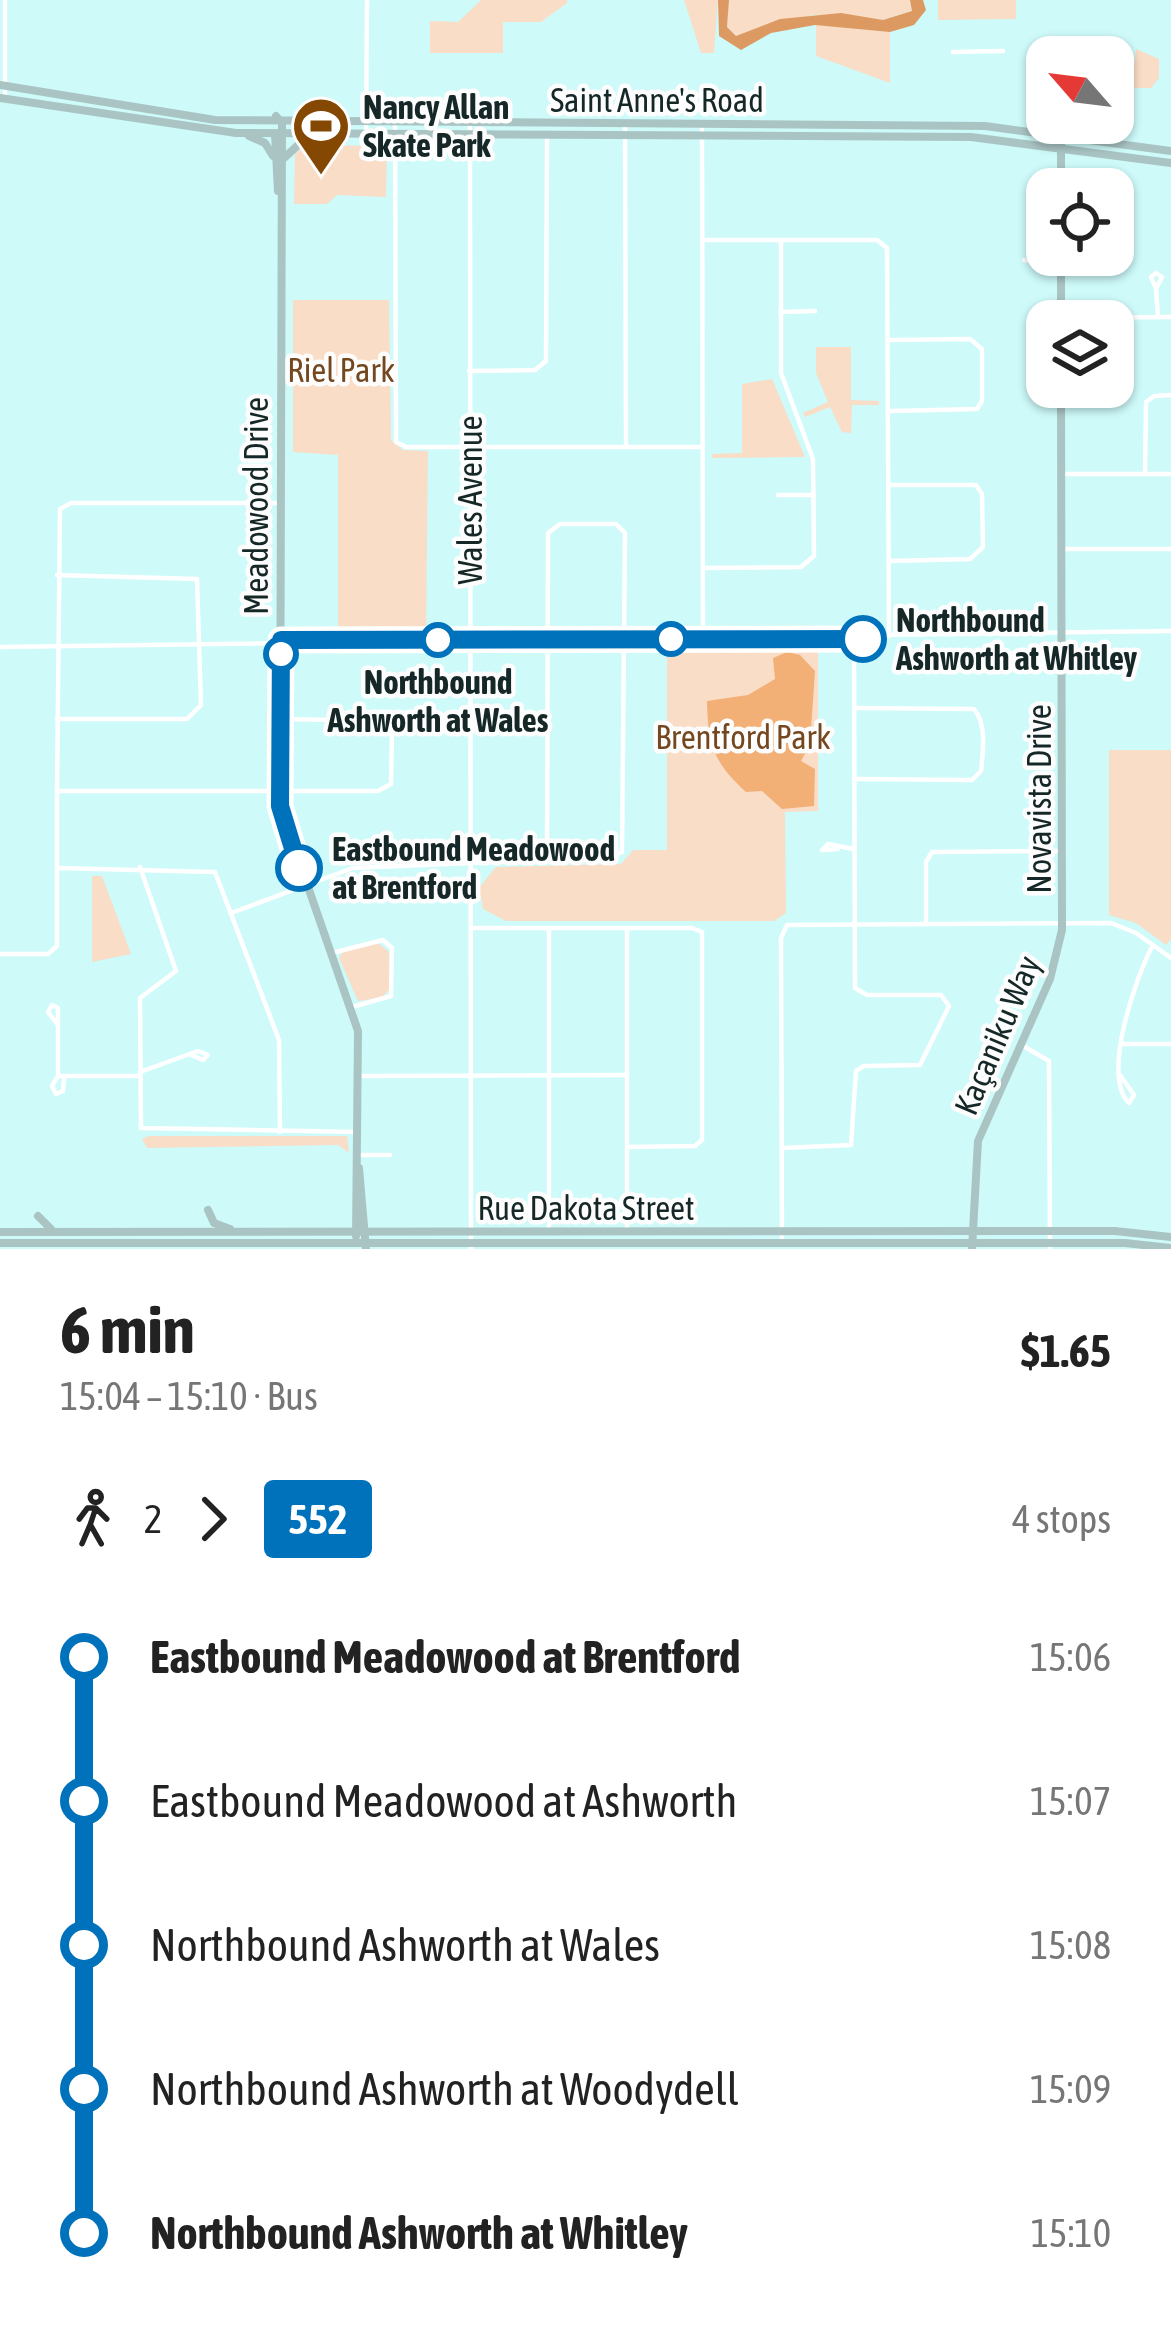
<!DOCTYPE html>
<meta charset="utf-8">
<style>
:root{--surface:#fff;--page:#f6f6f6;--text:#222;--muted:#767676}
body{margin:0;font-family:"Asap Condensed",sans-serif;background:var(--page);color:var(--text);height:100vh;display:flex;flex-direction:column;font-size:45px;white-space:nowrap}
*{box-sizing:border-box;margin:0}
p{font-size:39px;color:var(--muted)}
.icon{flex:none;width:66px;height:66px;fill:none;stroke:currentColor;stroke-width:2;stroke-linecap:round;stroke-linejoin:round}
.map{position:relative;height:1249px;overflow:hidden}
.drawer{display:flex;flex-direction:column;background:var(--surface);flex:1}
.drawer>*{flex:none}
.badge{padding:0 24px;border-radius:9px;font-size:42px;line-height:78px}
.needle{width:78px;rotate:298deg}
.controls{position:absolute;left:1026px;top:36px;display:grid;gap:24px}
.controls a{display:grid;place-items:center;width:108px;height:108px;border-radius:24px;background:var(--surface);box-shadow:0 3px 9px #0004;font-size:60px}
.map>.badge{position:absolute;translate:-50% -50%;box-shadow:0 0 0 6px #fff}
.legs{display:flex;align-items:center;gap:18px;height:132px;padding:0 60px;font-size:39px}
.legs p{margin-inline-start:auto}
.summary{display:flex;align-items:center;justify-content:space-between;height:204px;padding:0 60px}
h1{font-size:66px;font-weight:700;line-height:90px}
ul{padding:0 60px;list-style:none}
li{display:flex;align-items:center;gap:42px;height:144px;font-size:45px}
li i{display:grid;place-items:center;width:18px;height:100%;margin:0 15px;background:currentColor}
li i::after{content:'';width:30px;height:30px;margin:-15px;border:9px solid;border-radius:50%;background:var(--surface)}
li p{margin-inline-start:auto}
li:first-child i{background:linear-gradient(#0000 50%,currentColor 0)}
li:last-child i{background:linear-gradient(currentColor 50%,#0000 0)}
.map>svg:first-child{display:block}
.green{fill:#f9ddc7}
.forest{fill:#f2af76}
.water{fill:#dc9a62}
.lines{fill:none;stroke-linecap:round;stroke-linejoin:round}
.street{stroke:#fff;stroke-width:4.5}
.secondary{stroke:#aac4c4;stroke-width:8}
.line-1-casing{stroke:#fff;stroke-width:27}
.line-1{stroke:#0072bc;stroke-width:18}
.stop-1-dot{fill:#fff;stroke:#0072bc;stroke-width:6}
.labels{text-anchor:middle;stroke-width:9;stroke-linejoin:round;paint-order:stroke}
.street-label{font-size:33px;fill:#162727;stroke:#fdfdfd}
.poi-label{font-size:33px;font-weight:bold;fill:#162727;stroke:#fdfdfd;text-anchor:start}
.park-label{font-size:33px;fill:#74471f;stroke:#fdfdfd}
.stop-label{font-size:33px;font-weight:bold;fill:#162727;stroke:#fdfdfd;text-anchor:start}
</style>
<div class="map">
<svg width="1171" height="1249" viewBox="0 0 1171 1249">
<rect width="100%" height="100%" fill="#cefafa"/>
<g class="green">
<polygon points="481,0 567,0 567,3 541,22 503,22 503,53 430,53 430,21 458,22"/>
<polygon points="684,0 718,0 714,53 701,53"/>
<polygon points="729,0 910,0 912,11 883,20 813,15 736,36 727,27"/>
<polygon points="938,0 1016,0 1016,19 938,20"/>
<polygon points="840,24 890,32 890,83 816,56 816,25"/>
<polygon points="1136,49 1159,59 1159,78 1151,88 1131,88"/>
<polygon points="306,145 387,146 386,197 337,195 327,204 294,204 295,154"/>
<polygon points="293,300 389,300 391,440 403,450 428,451 426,635 338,635 338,455 293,452"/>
<polygon points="816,347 851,347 851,400 879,401 879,405 852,405 851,433 842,432 830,407 805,417 803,413 828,402 816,373"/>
<polygon points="772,379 805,457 712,458 712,454 742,453 742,384"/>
<polygon points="818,648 818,811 785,812 786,913 774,921 506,921 483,909 479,888 496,867 621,864 633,850 667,850 667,649"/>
<polygon points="1109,750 1171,750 1171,939 1166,945 1136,923 1109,915"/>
<polygon points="92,876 102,876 131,954 92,962"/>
<polygon points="378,943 389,952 389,990 381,998 358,1001 339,958 343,952"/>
<polygon points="149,1136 347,1136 349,1153 338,1145 147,1148 142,1139"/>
</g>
<path class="forest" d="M787,652L800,655L815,671L810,744L801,761L815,769L814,806L782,809L762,791L746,792C714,763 708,745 707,701L748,695L775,679L773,658Z"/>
<polygon class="water" points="718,0 729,0 727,27 736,36 780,19 841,13 883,20 912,11 910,0 923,0 926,10 914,25 890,32 815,25 771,33 741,50 719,36"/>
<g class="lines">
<g class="street">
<polyline points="953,52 1003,51"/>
<polyline points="5,99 5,0"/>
<polyline points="395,122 396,442 406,447 703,447"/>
<polyline points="470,123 471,1249"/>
<polyline points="625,123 626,446"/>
<polyline points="702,124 703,639"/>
<polyline points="366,135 367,0"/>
<polyline points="702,240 877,240 887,248 889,636"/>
<polyline points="1024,260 1061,265"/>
<polyline points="1156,289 1151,277 1156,273 1162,277 1156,289 1158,317"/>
<polyline points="781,312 815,311"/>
<polyline points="1063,318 1171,317"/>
<polyline points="888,340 970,339 982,349 982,401 977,409 891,411"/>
<polyline points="469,371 535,370 546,361 547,137"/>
<polyline points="1063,474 1171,474"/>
<polyline points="1145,474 1146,402 1154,396 1171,395"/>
<polyline points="888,485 976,485 982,494 983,547 970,559 889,561"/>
<polyline points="778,495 814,495"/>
<polyline points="280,503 71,503 60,509 57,791 378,791 391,784 392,730 386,721 281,719"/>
<polyline points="1062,549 1171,549"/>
<polyline points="703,568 801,567 814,556 813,459 781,373 781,240"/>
<polyline points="57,575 197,579 201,705 187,719 57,719"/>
<polyline points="0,647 1171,631"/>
<path d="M854,708L974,709C987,723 983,753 981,771L972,780L854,779"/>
<polyline points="838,849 822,850 828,844 854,849"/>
<polyline points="140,867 176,971 140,998 141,1128 358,1132"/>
<polyline points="57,868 215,872 279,1040 280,1132"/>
<polyline points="231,913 353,868 610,857 622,852 625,533 616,524 560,524 548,533 547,857"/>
<polyline points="926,923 926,862 932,852 1063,851"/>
<polyline points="471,928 692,928 702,932 702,1140 695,1146 627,1147"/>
<polyline points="332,953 383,940 392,948 391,996 352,1007"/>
<polyline points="0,954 48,954 57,946 57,791"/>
<polyline points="58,1025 58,1008 52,1005 48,1012 58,1025 58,1076 140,1076"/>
<polyline points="1020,1044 1049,1061 1050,1249"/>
<polyline points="1123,1044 1171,1044"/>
<polyline points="140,1072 198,1051 208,1055 203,1060 189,1054"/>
<path d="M1120,1075L1134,1095L1129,1103C1101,1076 1136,976 1153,945"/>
<polyline points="58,1076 52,1086 56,1094 63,1091 64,1079"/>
<polyline points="359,1076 627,1075"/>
<polyline points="782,1148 851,1145 856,1071 864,1066 920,1065 949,1006 941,995 867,995 855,988 854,639"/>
<polyline points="358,1155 390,1155"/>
<polyline points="627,1228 627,928"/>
<polyline points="549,1229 549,928"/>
<polyline points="782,1243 781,938 787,925 1111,923 1136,933 1171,958"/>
</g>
<g class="secondary">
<polyline points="0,85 215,120 985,126 1171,151"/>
<polyline points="0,98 236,133 971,137 1171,163"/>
<polyline points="276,116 282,123 280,806 358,1031 356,1236"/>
<polyline points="275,134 278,191"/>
<polyline points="249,136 265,143 273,156"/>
<polyline points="1061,143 1061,189"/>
<polyline points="284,158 307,137"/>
<polyline points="1061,321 1061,255"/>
<polyline points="359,1168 366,1249"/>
<polyline points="208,1210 214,1223 230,1229"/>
<polyline points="38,1216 51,1229"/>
<polyline points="0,1232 1115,1231 1171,1237"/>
<polyline points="0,1243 1125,1243 1171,1248"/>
<polyline points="972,1249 978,1141 1050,979 1062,930 1061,387"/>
</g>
</g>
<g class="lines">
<g class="line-1-casing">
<polyline id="line-1" points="299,868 280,806 281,640 863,639"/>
</g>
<use href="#line-1" class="line-1"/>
</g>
<defs>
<g id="stadium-pin" transform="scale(3)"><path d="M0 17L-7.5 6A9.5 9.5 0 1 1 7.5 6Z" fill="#844803" stroke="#fdfdfd"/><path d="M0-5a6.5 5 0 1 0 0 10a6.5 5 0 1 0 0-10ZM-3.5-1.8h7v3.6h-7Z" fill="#fff"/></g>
</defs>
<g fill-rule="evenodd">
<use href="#stadium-pin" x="321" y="126"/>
</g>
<g class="stop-1-dot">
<circle cx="671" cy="639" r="15"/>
<circle cx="863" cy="639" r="21"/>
<circle cx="438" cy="640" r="15"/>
<circle cx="281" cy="654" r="15"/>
<circle cx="299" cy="868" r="21"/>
</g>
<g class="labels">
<g class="street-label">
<text x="657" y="112">Saint Anne's Road</text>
<text transform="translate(470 500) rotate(-90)" y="12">Wales Avenue</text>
<text transform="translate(256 506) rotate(-90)" y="12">Meadowood Drive</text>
<text transform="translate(1039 799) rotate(-90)" y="12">Novavista Drive</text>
<text transform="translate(997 1035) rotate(-67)" y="12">Kaçaniku Way</text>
<text x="586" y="1220">Rue Dakota Street</text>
</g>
<g class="poi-label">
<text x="363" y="119">Nancy Allan<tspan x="363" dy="38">Skate Park</tspan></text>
</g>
<g class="park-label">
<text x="341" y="382">Riel Park</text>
<text x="743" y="749">Brentford Park</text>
</g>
<g class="stop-label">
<text x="896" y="632">Northbound<tspan x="896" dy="38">Ashworth at Whitley</tspan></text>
<text x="438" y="694" text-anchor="middle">Northbound<tspan x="438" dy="38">Ashworth at Wales</tspan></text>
<text x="332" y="861">Eastbound Meadowood<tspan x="332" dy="38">at Brentford</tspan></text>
</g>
</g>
</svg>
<div class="controls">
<a><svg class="needle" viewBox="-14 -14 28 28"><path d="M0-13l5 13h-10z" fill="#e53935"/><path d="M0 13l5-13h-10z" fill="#767676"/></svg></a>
<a><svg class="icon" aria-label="locate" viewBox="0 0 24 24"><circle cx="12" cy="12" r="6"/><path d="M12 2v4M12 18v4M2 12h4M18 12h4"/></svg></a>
<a><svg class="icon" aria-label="layers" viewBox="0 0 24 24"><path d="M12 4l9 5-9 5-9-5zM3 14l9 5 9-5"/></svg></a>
</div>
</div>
<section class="drawer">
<div class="summary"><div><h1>6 min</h1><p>15:04 – 15:10 · Bus</p></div><b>$1.65</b></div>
<div class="legs"><svg class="icon" aria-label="walk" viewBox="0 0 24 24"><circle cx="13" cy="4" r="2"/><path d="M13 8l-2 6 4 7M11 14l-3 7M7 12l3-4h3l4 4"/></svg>2<svg class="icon" aria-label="forward" viewBox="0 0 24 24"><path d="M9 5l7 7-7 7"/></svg><b class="badge" style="background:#0072bc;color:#fff">552</b><p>4 stops</p></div>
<ul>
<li><i style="color:#0072bc"></i><b>Eastbound Meadowood at Brentford</b><p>15:06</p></li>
<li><i style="color:#0072bc"></i><span>Eastbound Meadowood at Ashworth</span><p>15:07</p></li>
<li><i style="color:#0072bc"></i><span>Northbound Ashworth at Wales</span><p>15:08</p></li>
<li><i style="color:#0072bc"></i><span>Northbound Ashworth at Woodydell</span><p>15:09</p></li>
<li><i style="color:#0072bc"></i><b>Northbound Ashworth at Whitley</b><p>15:10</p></li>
</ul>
</section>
